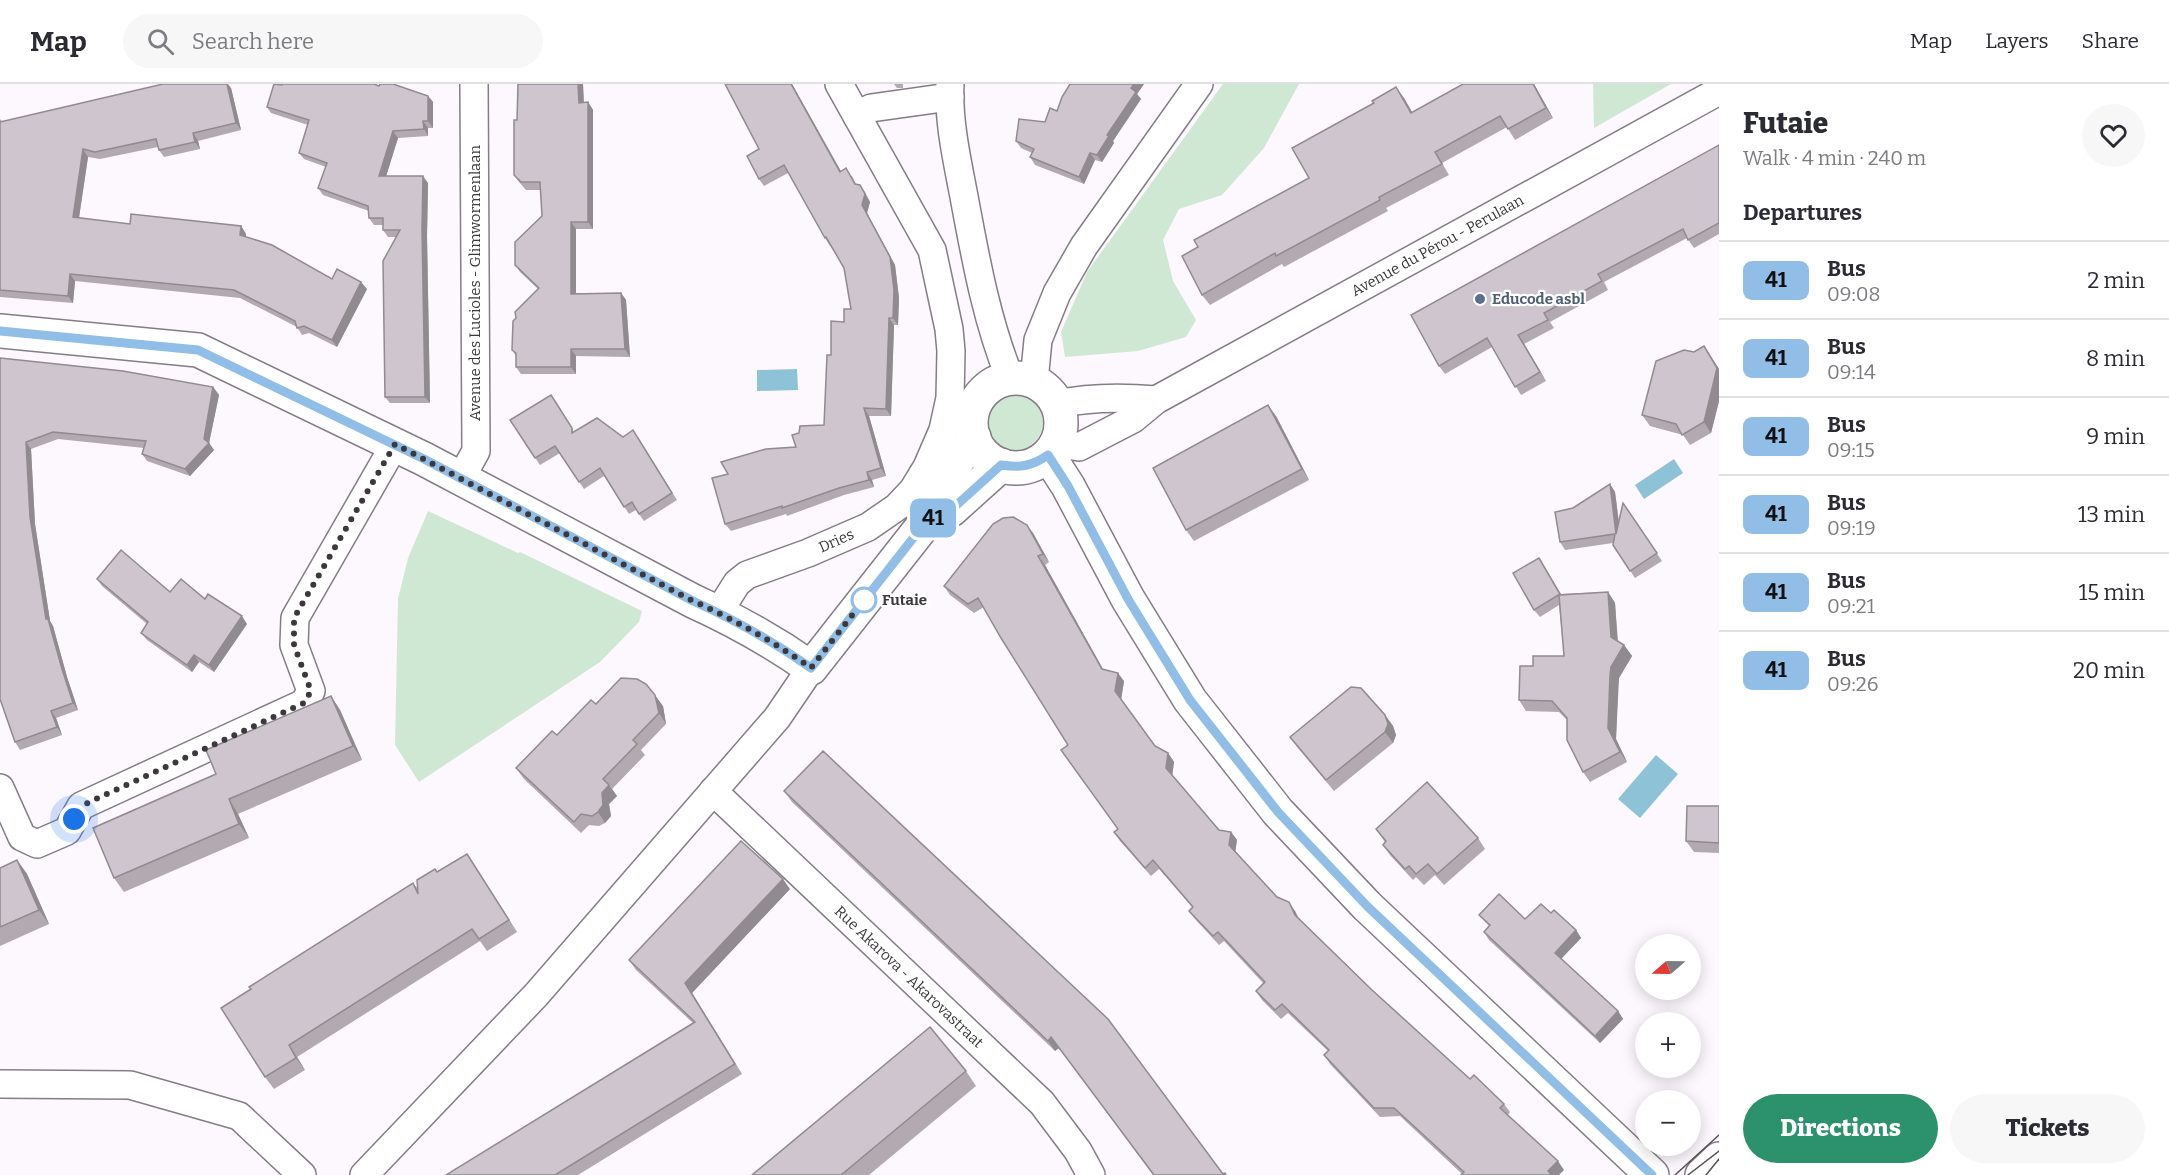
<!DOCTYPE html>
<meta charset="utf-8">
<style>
:root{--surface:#fff;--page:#f7f7f7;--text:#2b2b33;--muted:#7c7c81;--line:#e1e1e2;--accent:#2c926e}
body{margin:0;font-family:Bitter,serif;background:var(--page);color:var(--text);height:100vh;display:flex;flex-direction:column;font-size:22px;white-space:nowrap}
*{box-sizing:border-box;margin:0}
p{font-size:20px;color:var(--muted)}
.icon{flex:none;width:33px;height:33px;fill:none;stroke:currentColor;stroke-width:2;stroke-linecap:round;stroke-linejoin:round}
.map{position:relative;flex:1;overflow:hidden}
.details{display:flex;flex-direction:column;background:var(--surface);width:450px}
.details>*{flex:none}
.badge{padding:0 12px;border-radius:9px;font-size:21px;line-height:39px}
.needle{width:39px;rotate:250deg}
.fabs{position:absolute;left:1635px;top:850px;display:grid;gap:12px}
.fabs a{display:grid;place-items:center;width:66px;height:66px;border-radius:50%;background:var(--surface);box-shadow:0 3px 15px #0003;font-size:30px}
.you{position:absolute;width:30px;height:30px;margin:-15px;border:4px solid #fff;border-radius:50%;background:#1a73e8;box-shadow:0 0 0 9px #1a73e833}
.map>.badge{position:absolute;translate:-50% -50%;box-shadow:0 0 0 3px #fff}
h2{padding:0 24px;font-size:22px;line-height:54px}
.round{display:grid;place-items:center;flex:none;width:63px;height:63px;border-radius:32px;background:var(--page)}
.summary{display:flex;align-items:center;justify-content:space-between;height:102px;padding:0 24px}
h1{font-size:28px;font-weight:800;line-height:45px}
.action{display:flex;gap:12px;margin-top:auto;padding:12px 24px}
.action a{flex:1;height:69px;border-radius:36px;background:var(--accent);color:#fff;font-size:24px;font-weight:800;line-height:69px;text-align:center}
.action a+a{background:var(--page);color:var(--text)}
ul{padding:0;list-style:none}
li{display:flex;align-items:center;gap:18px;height:78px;padding:0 24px;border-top:2px solid var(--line)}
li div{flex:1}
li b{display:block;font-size:22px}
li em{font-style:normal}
li .badge{min-width:66px;font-weight:700;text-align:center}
header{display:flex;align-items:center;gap:36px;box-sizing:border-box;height:84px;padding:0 30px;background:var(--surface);border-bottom:2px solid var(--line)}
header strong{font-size:28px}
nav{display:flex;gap:33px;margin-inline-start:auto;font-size:21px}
.search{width:420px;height:54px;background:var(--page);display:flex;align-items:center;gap:15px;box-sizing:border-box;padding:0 21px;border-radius:33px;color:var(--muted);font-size:22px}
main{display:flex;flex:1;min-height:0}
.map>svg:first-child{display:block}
.green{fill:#cfe8d4}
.water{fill:#8ec2d7}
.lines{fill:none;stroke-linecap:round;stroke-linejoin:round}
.street-casing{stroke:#857d86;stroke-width:30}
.secondary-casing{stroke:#857d86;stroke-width:36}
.street{stroke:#fff;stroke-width:27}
.secondary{stroke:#fff;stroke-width:33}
.tram{stroke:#575257;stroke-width:1.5}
.wall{fill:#b2a9b1}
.shaded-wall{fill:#918a90}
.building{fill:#cfc5ce;stroke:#918a90;stroke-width:1.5}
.line-casing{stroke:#fff;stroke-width:14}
.line{stroke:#91bee7;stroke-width:9}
.walk{stroke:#3c383c;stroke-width:6;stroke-dasharray:0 10.8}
.service-dot{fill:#5c6f8a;stroke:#fff;stroke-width:2}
.stop-dot{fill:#fff;stroke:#91bee7;stroke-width:3}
.labels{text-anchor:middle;stroke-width:4.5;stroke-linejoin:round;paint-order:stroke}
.street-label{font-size:15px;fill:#3c383c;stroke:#fff}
.service-label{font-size:15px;font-weight:bold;fill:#4e5e75;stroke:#fff;text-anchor:start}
.stop-label{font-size:15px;font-weight:bold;fill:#3c383c;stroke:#fff;text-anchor:start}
</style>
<header>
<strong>Map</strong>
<div class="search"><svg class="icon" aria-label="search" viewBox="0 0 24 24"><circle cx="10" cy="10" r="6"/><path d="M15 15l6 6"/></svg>Search here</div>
<nav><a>Map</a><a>Layers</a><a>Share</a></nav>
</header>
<main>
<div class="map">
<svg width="1719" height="1091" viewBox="0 0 1719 1091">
<rect width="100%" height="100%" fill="#fdf7fe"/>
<g class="green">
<polygon points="1223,0 1299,0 1264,64 1222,111 1179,125 1163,156 1173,197 1196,236 1186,253 1138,267 1065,273 1061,248 1087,188"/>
<polygon points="1593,0 1671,0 1594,44"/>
<circle cx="1013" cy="337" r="30"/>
<polygon points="428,427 518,469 520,468 642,527 639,538 600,578 419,698 395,661 398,515 408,474"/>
</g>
<g class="water">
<polygon points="797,285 798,306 757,307 757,286"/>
<polygon points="1674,375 1683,389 1644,415 1635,401"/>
<polygon points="1656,671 1678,690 1640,734 1618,715"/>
</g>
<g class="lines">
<g class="street-casing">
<g id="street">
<path d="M950,0C948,39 958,80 965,118C976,177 987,238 1010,294"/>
<polyline points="857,32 871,24 950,13"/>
<polyline points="1034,297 1038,256 1057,209 1084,162 1199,0"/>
<path d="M1057,320C1089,313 1123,313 1156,316"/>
<path id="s1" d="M1056,359L1079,363L1133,335L1156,316L1719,7"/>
<polyline points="461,394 476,367 474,0"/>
<path id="s2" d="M718,529L737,499L747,491L808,469L868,443L897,423L913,406L927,383L943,346L950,314L951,267L949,245L932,166L839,0"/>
<polyline points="0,704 22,753 37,760 67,747 81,722 304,619 311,607 294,561 295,534 395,360"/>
<path id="s3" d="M713,707L1042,1019L1078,1067L1091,1091"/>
<polyline points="0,1000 130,1001 239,1032 302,1091"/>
<polyline points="364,1091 536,911 777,634 811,584"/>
</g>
</g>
<g class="secondary-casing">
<g id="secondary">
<path d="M0,247L198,266L424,375L693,517C735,536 774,558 811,584L925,439L933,411L974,353"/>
<circle cx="1016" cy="339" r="45"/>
<polyline points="1048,371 1068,402 1128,515 1190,616 1278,728 1367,822 1652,1091"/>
<polyline points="925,439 951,426 1001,381"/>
<polyline points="1702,1091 1719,1075"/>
</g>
</g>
<use href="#street" class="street"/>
<use href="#secondary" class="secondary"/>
<g class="tram">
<polyline points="1675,1091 1719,1051"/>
<polyline points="1688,1091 1719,1067"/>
<polyline points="1706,1091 1719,1075"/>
</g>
</g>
<g class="wall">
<polygon points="518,0 583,0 584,19 588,18 593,26 593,145 576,145 576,209 621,209 626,216 630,273 576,272 576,290 521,290 516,283 516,272 512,266 538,205 520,188 515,181 542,132 540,106 526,106 519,98 514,91 517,36"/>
<polygon points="792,0 841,87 852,92 856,100 860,101 865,108 870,118 867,129 895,181 899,214 898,241 894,241 891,332 869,332 886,392 872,396 874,403 844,411 787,432 786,430 731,447 725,440 728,390 796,363 824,341 831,271 844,238 851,225 844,184 831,161 830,162 825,154 788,89 764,102 759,95 759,65"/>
<polygon points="894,0 903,0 903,4 897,4"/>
<polygon points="1070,0 1144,0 1137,10 1141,15 1113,57 1114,59 1102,78 1095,76 1084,100 1035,81 1030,73 1032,69 1021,64 1016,57 1045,38 1057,27"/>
<polygon points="1463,0 1534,0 1553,34 1515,56 1507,43 1442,79 1449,91 1386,124 1388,127 1284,183 1282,180 1210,221 1202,211 1198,163 1309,94 1404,14 1412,29"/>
<polygon points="282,1 379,2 428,12 433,18 433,44 428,44 428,52 398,54 386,92 428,99 427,152 430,319 390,319 385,313 396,153 388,153 383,146 383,141 374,141 369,134 369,127 323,111 318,104 326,83 304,75 299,69 308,41 271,29 267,23"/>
<polygon points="231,4 241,46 198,57 200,65 164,73 159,66 158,63 100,75 88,73 79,134 130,140 241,142 246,150 246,153 332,195 367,205 337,263 309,249 302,251 297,243 240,214 75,197 73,219 0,213 0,35 2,37"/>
<polygon points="1719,61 1719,150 1694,164 1687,154 1604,198 1608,206 1550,238 1554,244 1524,260 1546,297 1521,311 1492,263 1445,290 1439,282"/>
<polygon points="1704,262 1719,285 1719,317 1711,349 1690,361 1683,351 1650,342 1642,331 1694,268"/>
<polygon points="0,274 213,303 219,311 209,359 214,366 190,392 147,377 142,370 144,364 58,355 31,365 35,440 50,537 53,542 67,593 78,626 56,634 62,651 20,666 15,658"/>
<polygon points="556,318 574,348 623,353 638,353 677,416 644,437 636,426 629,430 604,392 584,405 560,369 540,381 510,336"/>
<polygon points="1276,332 1309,396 1194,457 1186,446"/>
<polygon points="1610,400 1615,408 1619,438 1623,419 1662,477 1635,494 1613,461 1613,459 1565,466 1560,458 1573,424"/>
<polygon points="1033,449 1049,478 1045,481 1103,586 1124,597 1121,616 1155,662 1168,669 1174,678 1172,692 1219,746 1231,748 1237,756 1235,768 1277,813 1295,827 1299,835 1372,906 1470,995 1504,1020 1510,1028 1508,1031 1564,1086 1462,1090 1400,1032 1380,1033 1330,980 1324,971 1328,967 1288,929 1281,935 1262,916 1256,907 1263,899 1224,857 1219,861 1195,835 1189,827 1192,823 1159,785 1151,792 1120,757 1114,748 1118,745 1068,661 984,523 974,529 950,511 944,502"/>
<polygon points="1539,474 1561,510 1608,508 1615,519 1618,557 1624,561 1632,572 1619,594 1618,602 1616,655 1627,678 1590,698 1583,688 1567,636 1559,628 1526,627 1519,616 1533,582 1564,572 1559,521 1540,533 1534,526"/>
<polygon points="97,495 205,515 247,540 214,588 199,578 192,588 147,556 141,549 147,540 102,502"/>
<polygon points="331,612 340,626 362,676 238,730 249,754 124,808 114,794 216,690"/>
<polygon points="596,620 663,622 666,640 641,666 645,671 612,705 617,712 609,720 611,732 605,739 599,742 589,741 581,749 524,695 516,684"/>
<polygon points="1385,631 1393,642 1396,651 1393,659 1334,707 1298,664 1290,653"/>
<polygon points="784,707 1223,1090 1226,1091 1153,1091 1059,964 1055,967 792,718"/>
<polygon points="1719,722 1719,769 1694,768 1686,757"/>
<polygon points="1376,745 1478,754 1485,765 1444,801 1435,791 1424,801 1416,793 1413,796 1390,771 1383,761 1385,758"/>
<polygon points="467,770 517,848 487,867 480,857 297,973 305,986 274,1005 265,993 251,906 413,799 418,805 437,788"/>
<polygon points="17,776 27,790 49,840 0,862 0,784"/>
<polygon points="790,805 692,909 742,990 578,1091 446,1091 693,939 636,886 629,876"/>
<polygon points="1551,829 1576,846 1581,854 1561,875 1618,927 1623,935 1600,959 1489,856 1484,848 1489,842 1479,831 1525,835"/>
<polygon points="966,987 976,1002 869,1091 752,1091"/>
</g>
<g class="shaded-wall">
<polygon points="227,0 228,0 231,4 241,46 236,39"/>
<polygon points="578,0 583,0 584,26 579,19"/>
<polygon points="791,0 792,0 845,95 840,88"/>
<polygon points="1134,0 1144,0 1137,10 1141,15 1113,57 1114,59 1102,78 1097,71"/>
<polygon points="1533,0 1534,0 1553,34 1546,24"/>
<polygon points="1396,3 1404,14 1419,40 1411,29"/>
<polygon points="428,12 433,18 433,44 428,37"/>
<polygon points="588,18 593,26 593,145 588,138"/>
<polygon points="423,37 428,44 428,52 424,45"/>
<polygon points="393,47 398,54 384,99 379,92"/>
<polygon points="193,49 198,57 200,65 195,58"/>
<polygon points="83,65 88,73 78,140 73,133"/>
<polygon points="1090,69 1095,76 1084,100 1079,93"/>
<polygon points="423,92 428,99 427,152 430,319 425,313 422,145"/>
<polygon points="860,101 870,118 867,129 895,181 899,214 898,241 893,234 862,121"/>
<polygon points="571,138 576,145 576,217 571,210"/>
<polygon points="241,142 246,150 245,158 240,151"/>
<polygon points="70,190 75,197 73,219 68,212"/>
<polygon points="361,198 367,205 337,263 332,256"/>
<polygon points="621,209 626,216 630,273 625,265"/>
<polygon points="889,234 894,241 891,332 886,325"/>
<polygon points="1518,251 1524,260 1546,297 1540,288"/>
<polygon points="1704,262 1719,285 1719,317 1711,349 1704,338"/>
<polygon points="571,265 576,272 576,290 571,283"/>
<polygon points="213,303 219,311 209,359 214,366 190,392 185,385 204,355"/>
<polygon points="1268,321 1276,332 1309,396 1302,385"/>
<polygon points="864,324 869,332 886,392 881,384"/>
<polygon points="26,358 31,365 35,440 50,537 53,542 67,593 78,626 73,619 46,535 30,433"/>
<polygon points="867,388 872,396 874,403 869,396"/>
<polygon points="1610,400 1615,408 1621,457 1616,450"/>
<polygon points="1027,441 1033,449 1049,478 1043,470"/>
<polygon points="1038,472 1045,481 1108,594 1102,585"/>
<polygon points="1608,508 1615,519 1618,564 1611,553"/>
<polygon points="242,532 247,540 214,588 209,581"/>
<polygon points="1624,561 1632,572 1619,594 1616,655 1627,678 1620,668 1608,644 1611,583"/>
<polygon points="194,571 199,578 192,588 187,581"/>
<polygon points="1118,589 1124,597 1121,616 1115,607"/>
<polygon points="655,611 663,622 666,640 659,629"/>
<polygon points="331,612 340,626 362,676 353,662"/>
<polygon points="51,627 56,634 62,651 57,643"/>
<polygon points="1385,631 1393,642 1396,651 1393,659 1385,648"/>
<polygon points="1168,669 1174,678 1172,693 1166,684"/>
<polygon points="609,701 617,712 609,720 611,732 605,739 598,728 602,709"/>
<polygon points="229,715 238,730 249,754 239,740"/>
<polygon points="1231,748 1237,756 1235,770 1229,761"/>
<polygon points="467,770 475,782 517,848 509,836"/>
<polygon points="17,776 27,790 49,840 39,826"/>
<polygon points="783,795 790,805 692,909 742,990 685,899"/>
<polygon points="1289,818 1295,827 1301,840 1295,831"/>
<polygon points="1576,846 1581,854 1560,876 1555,869"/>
<polygon points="1618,927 1623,935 1600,959 1595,952"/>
<polygon points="1051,953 1059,964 1055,967 1048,957"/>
<polygon points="289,961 297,973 305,986 296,974"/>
<polygon points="1558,1077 1564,1086 1559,1091 1551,1091 1548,1087"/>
</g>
<g class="building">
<polygon points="163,0 227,0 236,39 193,49 195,58 159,66 156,55 95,68 83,65 73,133 130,140 131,130 241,142 240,151 272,161 332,195 337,185 361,198 332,256 304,242 297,244 295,237 234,206 70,190 68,212 0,206 0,38"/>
<polygon points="274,0 282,1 283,0 374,0 379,2 380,0 393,0 428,12 428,37 423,37 424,45 393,47 379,92 423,92 422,145 425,313 385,313 383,177 400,146 383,146 383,134 369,134 368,122 318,104 327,79 299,69 309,36 267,23"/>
<polygon points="518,0 578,0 579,19 588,18 588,138 571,138 571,210 621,209 625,265 571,265 571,283 516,283 516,269 512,266 513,237 516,234 515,228 539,204 515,181 515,158 542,132 540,98 521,98 514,91 514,36 517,36"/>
<polygon points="725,0 791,0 840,88 846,84 855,100 860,101 865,110 862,121 890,173 894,206 893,234 889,234 886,325 864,324 881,384 867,388 869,396 839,404 782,424 782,422 725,440 712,394 728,390 721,378 766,365 796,363 792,351 799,349 800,342 824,341 827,271 831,271 831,237 844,238 844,225 851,225 844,184 826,153 825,154 784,81 759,95 747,72 759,65"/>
<polygon points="1070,0 1134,0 1131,4 1136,8 1107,51 1109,52 1097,71 1090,69 1079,93 1030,73 1034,65 1016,57 1019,35 1045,38 1050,24 1057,27 1062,13"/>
<polygon points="1463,0 1533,0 1546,24 1508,45 1500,32 1435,68 1442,80 1379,113 1380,116 1276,172 1275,169 1202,211 1182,172 1198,163 1194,156 1309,94 1292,64 1374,19 1372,17 1396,3 1411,29"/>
<polygon points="1719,61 1719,139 1688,156 1683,145 1598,190 1602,197 1544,229 1548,236 1518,251 1540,288 1515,303 1487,254 1439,282 1411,231"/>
<polygon points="1704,262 1717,284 1704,338 1682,351 1676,340 1642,331 1656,277 1684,266 1694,268"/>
<polygon points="0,274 123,287 213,303 204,355 209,359 185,385 142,370 146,357 53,348 26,358 30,433 46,535 48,535 62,585 73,619 51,627 57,643 15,658 0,615"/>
<polygon points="551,311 572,344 572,349 597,334 623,353 633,346 672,409 639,430 632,418 624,423 600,384 579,398 555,362 535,374 510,336"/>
<polygon points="1268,321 1302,385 1186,446 1153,384"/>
<polygon points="1610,400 1616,450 1623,419 1657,469 1630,487 1613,461 1615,450 1560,458 1555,428 1573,424"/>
<polygon points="1013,433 1027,441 1043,470 1038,472 1102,585 1118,589 1115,607 1155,662 1168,669 1166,684 1219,746 1231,748 1229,761 1277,813 1289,818 1295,831 1372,906 1470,995 1474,991 1504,1020 1500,1024 1558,1077 1548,1087 1552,1091 1461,1091 1464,1088 1394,1024 1374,1024 1324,971 1329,966 1282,920 1275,926 1256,907 1265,898 1218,848 1213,852 1189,827 1193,823 1153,776 1145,784 1114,748 1118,745 1061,666 1068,661 1001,554 978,514 968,520 944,502 993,440 1003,434"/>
<polygon points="121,466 170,508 181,495 205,515 208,510 242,532 209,581 194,571 187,581 141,549 148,538 97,495"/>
<polygon points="1539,474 1560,510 1534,526 1513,489"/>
<polygon points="1608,508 1611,553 1624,561 1611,583 1610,591 1608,644 1620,668 1583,688 1567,656 1567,634 1552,617 1519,616 1520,582 1533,582 1533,572 1564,572 1559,511"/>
<polygon points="621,594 637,595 646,600 655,611 659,629 633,656 637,660 603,695 609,701 602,709 603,721 598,728 592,732 581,730 574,738 516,684 552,647 557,651 591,616 596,620"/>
<polygon points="1351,603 1361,604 1385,631 1388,640 1385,648 1326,696 1290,653"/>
<polygon points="331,612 353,662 229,715 239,740 114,794 93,744 216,690 206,666"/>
<polygon points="823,667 1108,935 1223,1090 1225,1089 1226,1091 1154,1091 1051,953 1048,957 784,707"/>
<polygon points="1427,698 1478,754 1437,790 1428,780 1416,790 1409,782 1405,785 1383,761 1386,757 1376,745"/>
<polygon points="1687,722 1719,722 1719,759 1686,757"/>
<polygon points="741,757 783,795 685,899 735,980 555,1091 446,1091 695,938 629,876"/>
<polygon points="467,770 509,836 479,855 472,845 289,961 296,974 265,993 221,924 251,905 249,903 413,799 418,810 417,796 435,785 437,788"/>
<polygon points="17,776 39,826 0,843 0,784"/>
<polygon points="1499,810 1525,835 1541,820 1551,829 1554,826 1576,846 1555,869 1618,927 1595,952 1484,848 1490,841 1479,831"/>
<polygon points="930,943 966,987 841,1091 752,1091"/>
</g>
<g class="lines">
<g class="line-casing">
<path id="line" d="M0,247L198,266L424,375L693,517C735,536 774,558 811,584L925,439L951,426L1001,381C1021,384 1032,382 1048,371L1068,402L1128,515L1190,616L1278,728L1367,822L1652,1091"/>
</g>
<use href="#line" class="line"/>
<path class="walk" d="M74,735L81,722L304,619L311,607L294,561V534L395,360L693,517C735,536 774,558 811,584L864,516"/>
</g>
<circle class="service-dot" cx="1480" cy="215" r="6"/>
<circle class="stop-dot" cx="864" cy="516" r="12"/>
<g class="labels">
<g class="street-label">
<text dy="5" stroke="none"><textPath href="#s1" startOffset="435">Avenue du Pérou - Perulaan</textPath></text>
<text transform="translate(475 199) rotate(-90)" y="5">Avenue des Lucioles - Glimwormenlaan</text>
<text dy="5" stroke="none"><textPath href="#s2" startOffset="144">Dries</textPath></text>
<text dy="5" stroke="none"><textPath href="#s3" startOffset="270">Rue Akarova - Akarovastraat</textPath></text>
</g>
<g class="service-label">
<text x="1492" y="220">Educode asbl</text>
</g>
<g class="stop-label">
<text x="882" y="521">Futaie</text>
</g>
</g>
</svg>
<div class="fabs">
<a><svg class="needle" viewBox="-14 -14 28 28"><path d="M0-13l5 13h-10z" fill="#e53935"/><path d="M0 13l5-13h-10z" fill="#7c7c81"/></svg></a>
<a>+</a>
<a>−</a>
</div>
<div class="you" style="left:74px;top:735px"></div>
<b class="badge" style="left:933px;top:434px;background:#91bee7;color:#111">41</b>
</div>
<section class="details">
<div class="summary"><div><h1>Futaie</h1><p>Walk · 4 min · 240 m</p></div><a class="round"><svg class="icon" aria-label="heart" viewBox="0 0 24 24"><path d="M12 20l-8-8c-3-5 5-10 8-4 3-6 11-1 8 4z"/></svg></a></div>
<h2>Departures</h2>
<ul>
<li><span class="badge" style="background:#91bee7;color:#111">41</span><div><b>Bus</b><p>09:08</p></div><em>2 min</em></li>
<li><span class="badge" style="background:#91bee7;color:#111">41</span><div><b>Bus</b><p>09:14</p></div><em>8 min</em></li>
<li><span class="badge" style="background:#91bee7;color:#111">41</span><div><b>Bus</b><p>09:15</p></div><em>9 min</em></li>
<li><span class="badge" style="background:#91bee7;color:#111">41</span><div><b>Bus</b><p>09:19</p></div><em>13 min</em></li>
<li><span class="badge" style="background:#91bee7;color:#111">41</span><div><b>Bus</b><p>09:21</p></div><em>15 min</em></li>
<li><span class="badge" style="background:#91bee7;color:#111">41</span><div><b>Bus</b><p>09:26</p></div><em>20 min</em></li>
</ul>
<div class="action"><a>Directions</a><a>Tickets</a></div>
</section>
</main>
